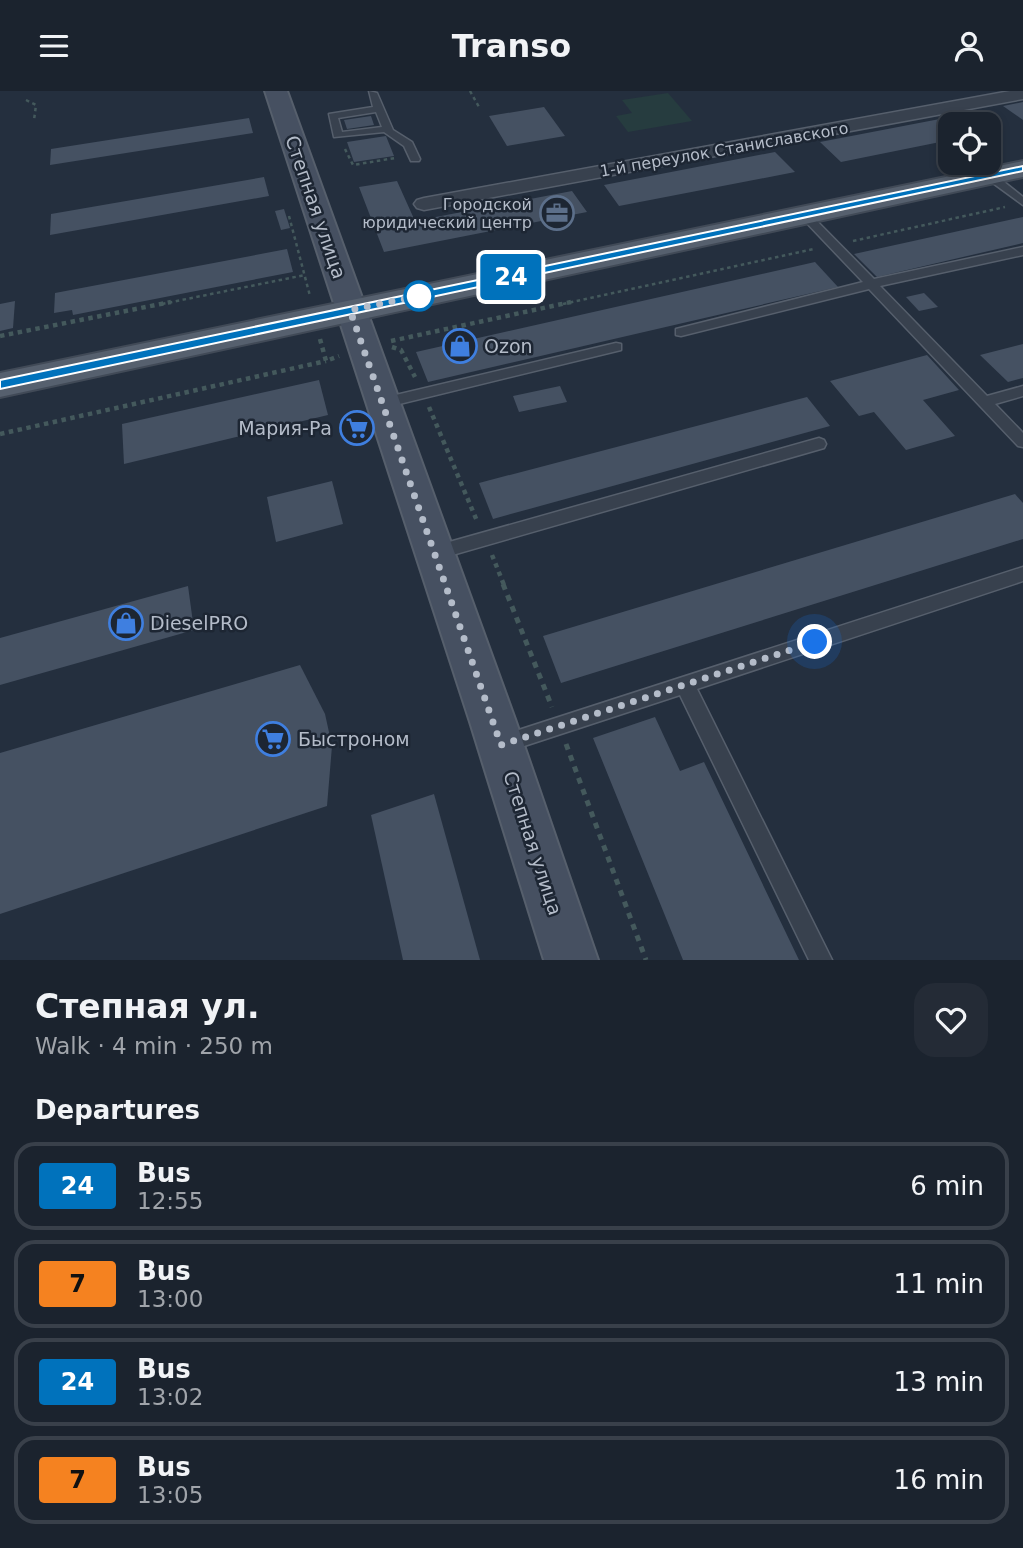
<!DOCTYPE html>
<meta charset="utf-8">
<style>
:root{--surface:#1b232e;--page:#242b36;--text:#f1f3f6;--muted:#a0a4aa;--line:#39404a}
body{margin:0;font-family:"DejaVu Sans",sans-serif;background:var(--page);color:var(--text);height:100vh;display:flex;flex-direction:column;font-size:26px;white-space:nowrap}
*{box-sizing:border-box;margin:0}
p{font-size:23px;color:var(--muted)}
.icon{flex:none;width:38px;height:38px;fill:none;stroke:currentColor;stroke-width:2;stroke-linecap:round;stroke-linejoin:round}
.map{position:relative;height:869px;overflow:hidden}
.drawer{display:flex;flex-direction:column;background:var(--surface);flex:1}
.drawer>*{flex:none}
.badge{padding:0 14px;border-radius:5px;font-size:24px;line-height:46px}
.tools{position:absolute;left:938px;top:21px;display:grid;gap:14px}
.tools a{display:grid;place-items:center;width:63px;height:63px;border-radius:14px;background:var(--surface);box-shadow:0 4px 10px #0003,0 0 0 2px var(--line);font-size:35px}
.you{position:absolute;width:35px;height:35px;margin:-18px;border:5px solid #fff;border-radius:50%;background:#1a73e8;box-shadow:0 0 0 10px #1a73e833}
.map>.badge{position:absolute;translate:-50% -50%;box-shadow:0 0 0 4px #fff}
h2{padding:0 35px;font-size:26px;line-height:63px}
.round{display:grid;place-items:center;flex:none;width:74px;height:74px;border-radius:21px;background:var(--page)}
.head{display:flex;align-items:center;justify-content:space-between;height:119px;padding:0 35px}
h1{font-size:33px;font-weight:800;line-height:52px}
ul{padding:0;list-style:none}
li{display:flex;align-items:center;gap:21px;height:88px;margin:0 14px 10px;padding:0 21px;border:4px solid var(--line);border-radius:21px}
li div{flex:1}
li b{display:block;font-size:26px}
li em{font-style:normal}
li .badge{min-width:77px;font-weight:700;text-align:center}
header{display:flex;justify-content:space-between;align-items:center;height:91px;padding:0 35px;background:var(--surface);font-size:32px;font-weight:800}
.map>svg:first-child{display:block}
.green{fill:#263c3f}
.building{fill:#455162}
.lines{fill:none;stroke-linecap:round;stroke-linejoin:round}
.lane-casing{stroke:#565f6c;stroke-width:3}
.street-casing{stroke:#565f6c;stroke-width:3}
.secondary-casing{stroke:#565f6c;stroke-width:4}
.primary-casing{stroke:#414a57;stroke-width:4}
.path-far2{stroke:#44595c;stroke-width:2.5;stroke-dasharray:3.5 3.5;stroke-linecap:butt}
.path-far1{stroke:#44595c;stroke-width:4.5;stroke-dasharray:4.5 4.5;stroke-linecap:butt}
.path{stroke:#44595c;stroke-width:5;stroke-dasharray:6 6;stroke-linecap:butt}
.lane{fill:#38414e;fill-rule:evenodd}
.street{fill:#38414e;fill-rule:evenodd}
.secondary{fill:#465061;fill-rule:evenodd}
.primary{fill:#56606e;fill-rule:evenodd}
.line{fill:#0072bc;stroke:#fff;stroke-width:2}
.walk{stroke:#b4bcc9;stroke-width:7;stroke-dasharray:0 12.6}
.stop-dot{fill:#fff;stroke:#0072bc;stroke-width:3.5}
.labels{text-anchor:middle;stroke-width:5;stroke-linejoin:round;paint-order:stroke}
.far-street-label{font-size:16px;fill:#b4bcc9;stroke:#1d2633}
.far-poi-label{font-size:16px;fill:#b4bcc9;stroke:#1d2633;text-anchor:end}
.street-label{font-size:19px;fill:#b4bcc9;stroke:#1d2633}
.poi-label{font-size:19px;fill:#b4bcc9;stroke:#1d2633;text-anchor:start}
</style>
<header><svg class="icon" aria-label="menu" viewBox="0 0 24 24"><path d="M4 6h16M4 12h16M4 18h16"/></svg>Transo<svg class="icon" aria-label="person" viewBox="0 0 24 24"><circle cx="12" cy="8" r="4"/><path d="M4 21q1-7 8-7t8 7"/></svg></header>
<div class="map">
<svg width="1023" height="869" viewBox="0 0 1023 869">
<rect width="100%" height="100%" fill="#242f3e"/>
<polygon class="green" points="668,2 692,30 628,41 616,25 632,22 622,9"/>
<g class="building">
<polygon points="1023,11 1023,29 1003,15"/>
<polygon points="544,16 565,45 507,55 489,25"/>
<polygon points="971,22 987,33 950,33 950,49 841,71 820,51"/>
<polygon points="371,25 374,34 347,38 344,29"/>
<polygon points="249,27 253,42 50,74 51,58"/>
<polygon points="386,45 394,65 354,71 347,51"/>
<polygon points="775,61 795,81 619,115 604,94"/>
<polygon points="264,86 269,105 50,144 51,123"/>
<polygon points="397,90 415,130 572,100 587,121 384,161 359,96"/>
<polygon points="284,118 290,137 281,139 275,120"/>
<polygon points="1023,126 1023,152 877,186 854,163"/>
<polygon points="287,158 293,181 73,224 72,219 54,222 55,202"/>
<polygon points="815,171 838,196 428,291 416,261"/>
<polygon points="924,202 938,216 919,220 906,206"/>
<polygon points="15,210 13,237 0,240 0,213"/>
<polygon points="1023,253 1023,287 1008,291 980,264"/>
<polygon points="927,264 959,299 923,309 955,345 906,359 874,321 859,325 830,290"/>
<polygon points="319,289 328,324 124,373 122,333"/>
<polygon points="560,295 567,311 519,321 513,305"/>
<polygon points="807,306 830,335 493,428 479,392"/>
<polygon points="332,390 343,433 276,451 267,406"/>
<polygon points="1015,403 1023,412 1023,448 561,592 543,545"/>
<polygon points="188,495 194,539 0,594 0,547"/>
<polygon points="300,574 325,623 332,655 327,715 0,823 0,662"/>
<polygon points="655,626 680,680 704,671 799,869 683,869 593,647"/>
<polygon points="434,703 480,869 403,869 371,724"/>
</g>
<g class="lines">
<g class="lane-casing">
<g id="lane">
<path d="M369,0L377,2L393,39L412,51L420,68L419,70H411L404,55L384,41L334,46L329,23L373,16ZM376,21L382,36L342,41L338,27Z"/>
<polygon points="986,83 994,83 1023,106 1023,114 986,87"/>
<polygon points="801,122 809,122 874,188 1023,156 1023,164 880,195 987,305 1023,295 1023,305 995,313 1023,342 1023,356 1018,355 869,198 681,245 676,244 676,238 863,191 801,126"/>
<polygon points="616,252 621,253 621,259 383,317 376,312 383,307"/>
<polygon points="819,347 824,349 826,353 824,357 435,469 429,467 427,462 429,457 435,455"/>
<polygon points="1023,476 1023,490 697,598 832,869 809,869 680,604 503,662 496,660 494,653 496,646 503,644"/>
</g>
</g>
<g class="street-casing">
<polygon id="street" points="1010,0 1023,0 1023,8 424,119 417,117 414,113 417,109 424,107"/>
</g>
<g class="secondary-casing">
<polygon id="secondary" points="265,0 287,0 516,631 598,869 544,869 470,631"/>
</g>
<g class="primary-casing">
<polygon id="primary" points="1023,70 1023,86 0,306 0,282"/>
</g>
<g class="path-far2">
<polyline points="470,0 479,16"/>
<polyline points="26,9 36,14 34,29"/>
<polyline points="345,58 353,74 395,67"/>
<polyline points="289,125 310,205"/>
<polyline points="853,150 1005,116"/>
<polyline points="162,213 305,184"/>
<polyline points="563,213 814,158"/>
</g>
<g class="path-far1">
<polyline points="0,245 171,211"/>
<polyline points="320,248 326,270 339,265"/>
<polyline points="391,250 571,211"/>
<polyline points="392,256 401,259 415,286"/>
<polyline points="429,316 477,430"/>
<polyline points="0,343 326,270"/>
<polyline points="492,464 504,494"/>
</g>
<g class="path">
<polyline points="503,493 552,616"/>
<polyline points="566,653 646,869"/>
</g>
<use href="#lane" class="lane"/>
<use href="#street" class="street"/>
<use href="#secondary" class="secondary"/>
<use href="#primary" class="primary"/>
</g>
<polygon class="line" points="1023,75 1023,80 0,298 0,289"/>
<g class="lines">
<polyline class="walk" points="419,205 424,204 350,219 501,654 815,551"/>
</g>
<defs>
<g id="office-ring" transform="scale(1.75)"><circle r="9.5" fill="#1d2633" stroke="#5c6f8a" stroke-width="1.5"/><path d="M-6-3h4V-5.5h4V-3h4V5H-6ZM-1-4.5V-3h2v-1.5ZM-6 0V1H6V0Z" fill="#5c6f8a"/></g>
<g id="shop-ring" transform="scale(1.75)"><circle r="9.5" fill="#1d2633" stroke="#3f7fe0" stroke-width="1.5"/><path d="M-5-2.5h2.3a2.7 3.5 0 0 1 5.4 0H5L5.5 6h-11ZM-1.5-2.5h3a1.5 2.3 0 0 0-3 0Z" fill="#3f7fe0"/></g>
<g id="supermarket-ring" transform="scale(1.75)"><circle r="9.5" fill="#1d2633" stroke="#3f7fe0" stroke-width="1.5"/><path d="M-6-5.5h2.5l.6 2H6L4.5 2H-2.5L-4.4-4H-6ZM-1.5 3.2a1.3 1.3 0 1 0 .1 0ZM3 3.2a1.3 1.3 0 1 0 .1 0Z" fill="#3f7fe0"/></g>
</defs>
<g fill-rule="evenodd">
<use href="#office-ring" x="557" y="122"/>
<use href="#shop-ring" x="460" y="255"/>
<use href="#supermarket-ring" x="357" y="337"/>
<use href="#shop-ring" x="126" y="532"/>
<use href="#supermarket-ring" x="273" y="648"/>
</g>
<circle class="stop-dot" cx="419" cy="205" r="14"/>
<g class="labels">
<g class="far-street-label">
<text transform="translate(724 58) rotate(-10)" y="6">1-й переулок Станиславского</text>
</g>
<g class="far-poi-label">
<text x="532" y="119">Городской<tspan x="532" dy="18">юридический центр</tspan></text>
</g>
<g class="street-label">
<text transform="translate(316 116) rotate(71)" y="7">Степная улица</text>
<text transform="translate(533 752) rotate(72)" y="7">Степная улица</text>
</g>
<g class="poi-label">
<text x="484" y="262">Ozon</text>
<text x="332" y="344" text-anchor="end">Мария-Ра</text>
<text x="150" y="539">DieselPRO</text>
<text x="298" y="655">Быстроном</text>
</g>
</g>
</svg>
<div class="tools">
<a><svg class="icon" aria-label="locate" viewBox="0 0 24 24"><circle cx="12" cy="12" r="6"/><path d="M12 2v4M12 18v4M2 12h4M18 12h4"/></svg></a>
</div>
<div class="you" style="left:815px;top:551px"></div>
<b class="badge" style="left:511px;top:186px;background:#0072bc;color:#fff">24</b>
</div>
<section class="drawer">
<div class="head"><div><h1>Степная ул.</h1><p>Walk · 4 min · 250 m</p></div><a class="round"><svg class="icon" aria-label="heart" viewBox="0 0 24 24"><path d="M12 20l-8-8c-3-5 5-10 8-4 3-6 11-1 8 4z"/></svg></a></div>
<h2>Departures</h2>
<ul>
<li><span class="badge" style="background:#0072bc;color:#fff">24</span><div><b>Bus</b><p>12:55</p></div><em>6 min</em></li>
<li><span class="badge" style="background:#f58220;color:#111">7</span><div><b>Bus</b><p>13:00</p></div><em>11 min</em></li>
<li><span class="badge" style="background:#0072bc;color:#fff">24</span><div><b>Bus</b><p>13:02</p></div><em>13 min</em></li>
<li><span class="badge" style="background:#f58220;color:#111">7</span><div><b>Bus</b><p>13:05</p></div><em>16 min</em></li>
</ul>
</section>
